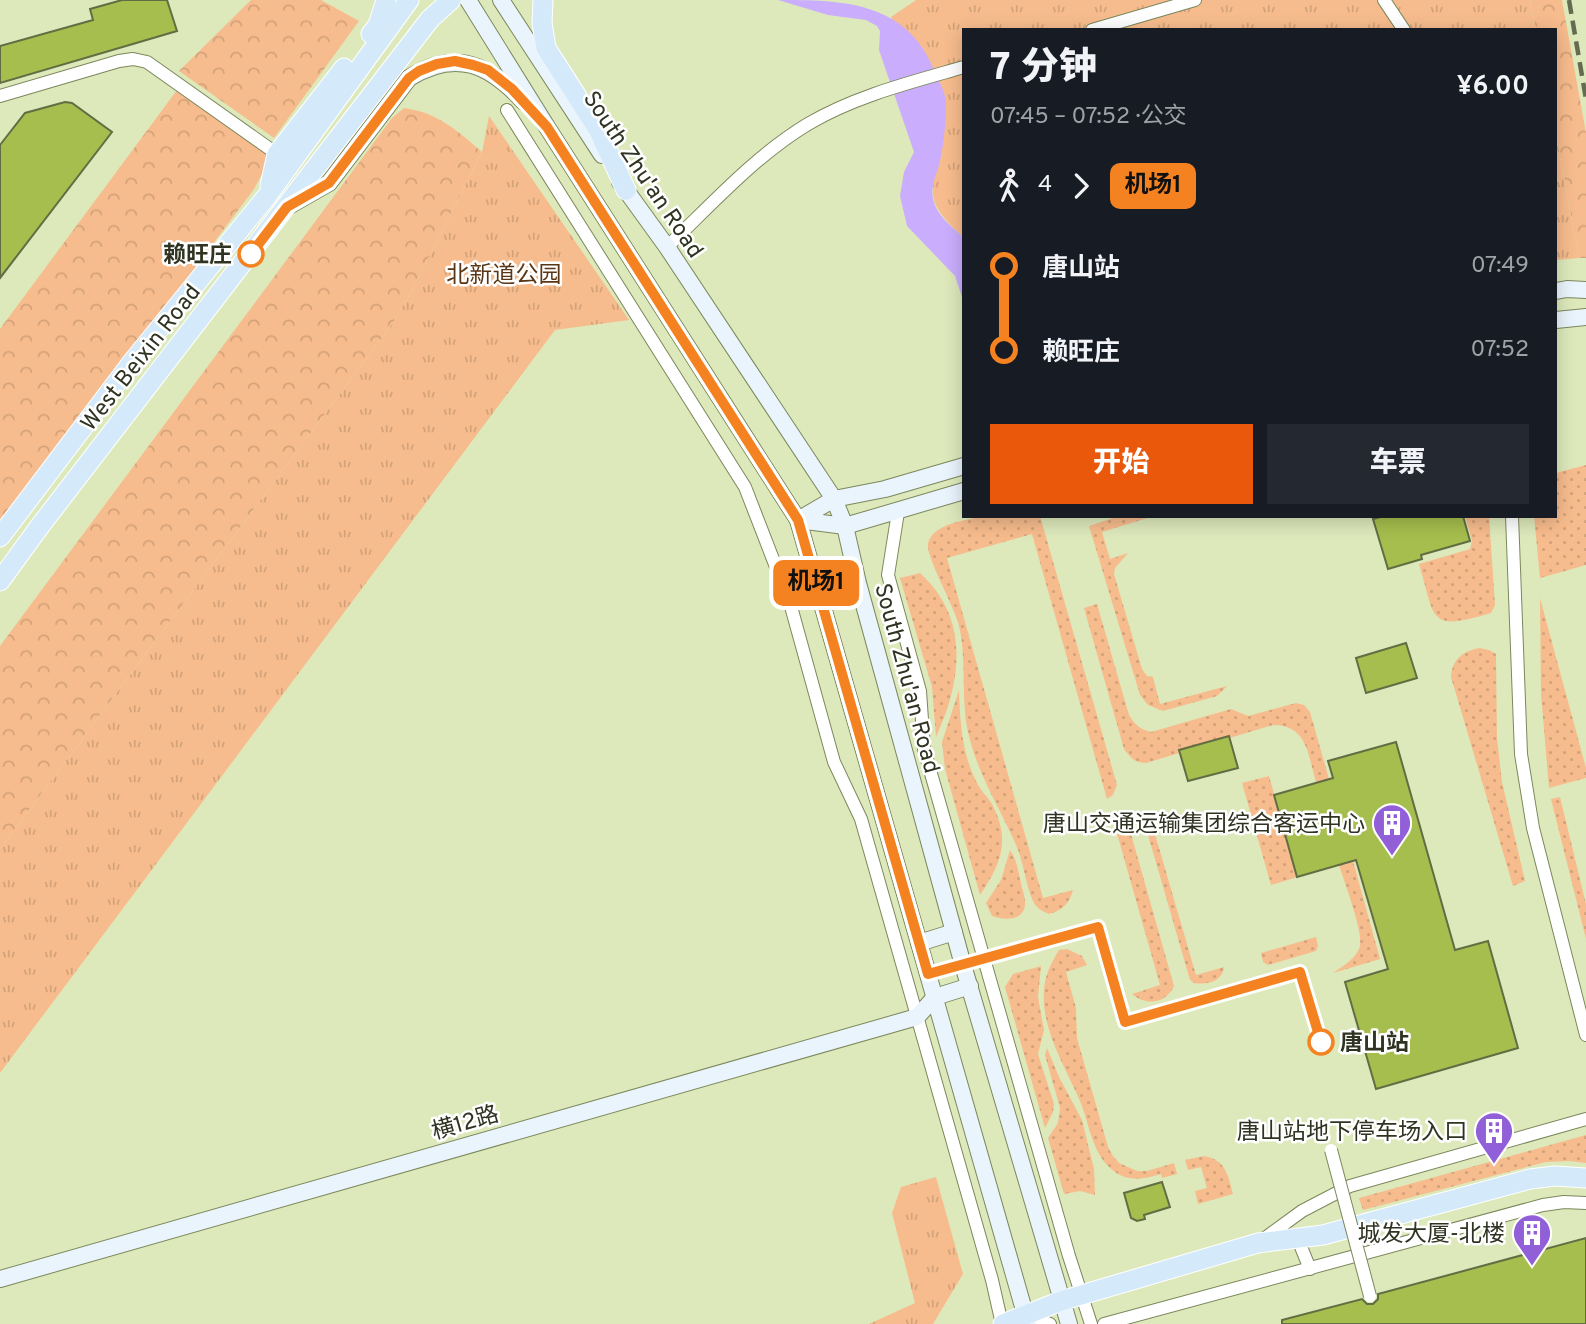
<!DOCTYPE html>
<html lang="zh">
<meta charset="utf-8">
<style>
:root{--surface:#171b24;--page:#242831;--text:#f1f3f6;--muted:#9ea1a6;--accent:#ea580c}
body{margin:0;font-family:Overpass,"Noto Sans SC",sans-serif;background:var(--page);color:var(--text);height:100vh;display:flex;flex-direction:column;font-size:26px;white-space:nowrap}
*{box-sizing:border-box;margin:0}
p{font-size:23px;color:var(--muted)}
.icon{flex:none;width:38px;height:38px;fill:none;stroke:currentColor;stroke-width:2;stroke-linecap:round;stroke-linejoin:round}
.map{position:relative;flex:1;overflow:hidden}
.drawer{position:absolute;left:962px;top:28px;width:595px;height:490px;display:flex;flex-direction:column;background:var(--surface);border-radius:0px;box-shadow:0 4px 18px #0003}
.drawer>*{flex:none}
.badge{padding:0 14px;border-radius:10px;font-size:24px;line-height:46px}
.map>.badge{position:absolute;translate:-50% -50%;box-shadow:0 0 0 4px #fff}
.legs{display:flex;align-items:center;gap:10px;height:77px;padding:0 28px;font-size:23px}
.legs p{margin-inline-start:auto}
.headline{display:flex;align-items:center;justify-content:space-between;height:119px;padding:0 28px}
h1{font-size:38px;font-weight:800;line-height:52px}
.primary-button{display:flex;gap:14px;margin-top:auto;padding:14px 28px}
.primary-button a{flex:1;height:80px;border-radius:0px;background:var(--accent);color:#fff;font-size:28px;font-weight:800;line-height:80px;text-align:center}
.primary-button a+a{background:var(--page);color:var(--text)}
ul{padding:0 28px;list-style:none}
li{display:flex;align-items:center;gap:24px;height:84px;font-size:26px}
li i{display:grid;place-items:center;width:10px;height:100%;margin:0 9px;background:currentColor}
li i::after{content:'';width:18px;height:18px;margin:-9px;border:5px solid;border-radius:50%;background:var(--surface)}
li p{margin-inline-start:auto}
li:first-child i{background:linear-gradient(#0000 50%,currentColor 0)}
li:last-child i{background:linear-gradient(currentColor 50%,#0000 0)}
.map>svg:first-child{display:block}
.grass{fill:url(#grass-dots)}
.forest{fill:url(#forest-crowns)}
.park{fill:url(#park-tufts)}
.water{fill:#caaefd}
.building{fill:#a5be4d;stroke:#626d43;stroke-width:2}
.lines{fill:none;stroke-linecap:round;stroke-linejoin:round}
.street-casing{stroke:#7c875c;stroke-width:14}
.secondary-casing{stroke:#7c875c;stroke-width:18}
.primary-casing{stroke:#fff;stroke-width:21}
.street{stroke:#fff;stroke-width:12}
.secondary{stroke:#eaf4fd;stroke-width:16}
.primary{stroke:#d4eafa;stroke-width:19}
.rail{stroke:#646b50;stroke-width:4.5;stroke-dasharray:14 7;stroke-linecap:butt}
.street-bridge-casing{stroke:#7c875c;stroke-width:14;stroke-linecap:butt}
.street-bridge{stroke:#fff;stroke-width:12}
.line-1-casing{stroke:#fff;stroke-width:16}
.line-1{stroke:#f58220;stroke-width:10}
.stop-1-dot{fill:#fff;stroke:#f58220;stroke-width:3.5}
.labels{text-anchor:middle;stroke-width:5;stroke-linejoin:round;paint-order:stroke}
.street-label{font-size:23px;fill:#2f3321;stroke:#fff}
.stop-label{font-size:23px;font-weight:bold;fill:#2f3321;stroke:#fff;text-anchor:end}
.park-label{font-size:23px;fill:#593615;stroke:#fff}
.poi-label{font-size:23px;fill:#2f3321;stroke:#fff;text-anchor:end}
</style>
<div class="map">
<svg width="1586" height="1324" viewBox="0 0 1586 1324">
<defs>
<pattern id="grass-dots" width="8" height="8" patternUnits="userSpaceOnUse" patternTransform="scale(1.75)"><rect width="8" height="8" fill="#f7bc8d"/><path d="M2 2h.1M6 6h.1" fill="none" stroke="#d4a279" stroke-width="1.8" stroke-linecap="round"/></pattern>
<pattern id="forest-crowns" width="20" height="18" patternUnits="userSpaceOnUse" patternTransform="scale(1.75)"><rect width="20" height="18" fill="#f7bc8d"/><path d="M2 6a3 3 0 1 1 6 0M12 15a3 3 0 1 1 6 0" fill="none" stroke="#d4a279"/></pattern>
<pattern id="park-tufts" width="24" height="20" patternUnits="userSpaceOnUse" patternTransform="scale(1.75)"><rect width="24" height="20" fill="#f7bc8d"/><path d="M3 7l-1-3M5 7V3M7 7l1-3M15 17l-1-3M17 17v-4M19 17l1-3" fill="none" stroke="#d4a279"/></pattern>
</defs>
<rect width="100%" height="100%" fill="#dde9bb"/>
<g class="grass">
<polygon points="1586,465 1586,565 1540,578 1534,516 1556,516 1556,473"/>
<path d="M982,516H1040L1117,785L1113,795L1107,799L1032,534L947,558L1043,898L1073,890C1069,904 1063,910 1049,914C1042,911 1036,908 1033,901C1025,883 1024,863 1016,845C999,806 975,770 967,727C961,692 967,656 958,622C953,605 925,554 928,543C934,523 965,521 982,516Z"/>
<polygon points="1119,516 1154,516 1102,532 1110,559 1128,553 1115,568 1114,574 1142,669 1147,676 1153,677 1160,704 1227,686 1217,696 1163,711 1148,705 1140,695 1089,526"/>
<path d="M1465,516H1489L1495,605L1491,613C1427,632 1436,620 1419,564L1470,549L1472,541Z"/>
<path d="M920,573C970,618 962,682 936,737L932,687L900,578Z"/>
<polygon points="1540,598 1586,768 1586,778 1549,788 1541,694"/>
<path d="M1097,604L1129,715C1135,725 1140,729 1151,732L1231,709L1248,716L1296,703L1304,705L1310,712L1329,779L1316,782C1308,756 1308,725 1273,725L1146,763C1135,763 1131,758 1124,749L1084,608Z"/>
<path d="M1480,648L1489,650L1496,654L1497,738L1502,782L1525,881L1513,886L1451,677C1452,659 1463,651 1480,648Z"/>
<path d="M959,690C960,722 962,753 976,781C980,790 987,796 992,804C1011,840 1001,864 980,895L945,769L942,742Z"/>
<polygon points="1269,776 1298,877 1271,885 1242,783"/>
<polygon points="1560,797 1586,904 1586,939 1551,799"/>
<path d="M1148,810L1196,975L1224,967C1222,982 1207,985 1194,983L1190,980L1144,821L1143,817Z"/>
<path d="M1121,822L1129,827L1174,986C1166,1004 1146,1006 1132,994L1160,985L1114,823Z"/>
<path d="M1010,850C1017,859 1018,871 1021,883C1022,889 1026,899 1025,905C1023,922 1003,920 992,916L986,903L1001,880Z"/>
<path d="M1353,861L1380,959L1333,973C1343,966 1357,958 1360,946C1363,931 1344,881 1339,865Z"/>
<polygon points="1316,937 1318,946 1316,951 1268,965 1263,962 1261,953"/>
<path d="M1067,949L1082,956L1087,965L1066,972L1076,1008L1077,1038L1108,1147L1113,1156L1119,1163L1137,1171H1147L1174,1163L1177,1174L1162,1178L1161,1174C1145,1179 1129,1182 1115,1172C1092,1156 1090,1125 1080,1101C1065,1066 1041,1030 1044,990C1045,975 1051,963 1059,950Z"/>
<polygon points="1041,966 1038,997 1044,1030 1038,1054 1054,1104 1053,1112 1045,1128 1005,987 1013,974"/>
<polygon points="1047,1048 1059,1077 1082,1120 1094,1169 1095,1195 1080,1191 1064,1194 1048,1138 1058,1123 1060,1108 1045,1055"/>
<polygon points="1586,1135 1586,1163 1569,1161 1546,1162 1363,1210 1359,1198"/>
<path d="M1204,1156C1226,1160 1228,1175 1233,1194L1198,1204L1195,1191L1207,1188L1201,1167L1188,1170L1185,1160Z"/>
</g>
<g class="forest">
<polygon points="251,0 321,0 359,21 274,138 179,71"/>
<polygon points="1530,0 1562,0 1586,133 1586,258 1579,258 1556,135 1556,30 1536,30"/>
<polygon points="177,90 268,155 269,161 254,189 0,528 0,329"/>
<path d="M404,108C437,112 458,131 482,152L410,294L393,323L0,849V646L392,118Z"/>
</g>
<g class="park">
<path d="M916,0H1530L1536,30H964V238C938,213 923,200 940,162L891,17Z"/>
<polygon points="489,116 629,320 555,330 0,1073 0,849 393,323 410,294 482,152"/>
<polygon points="1556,135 1579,258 1556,260"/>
<polygon points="936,1177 963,1274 933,1324 869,1324 915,1303 892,1213 901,1187"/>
</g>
<path class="water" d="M778,0C843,0 907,1 935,72C939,81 945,92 946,102C946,120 944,143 940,161C937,175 929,186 934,202C938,217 954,228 964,238V303L955,276L907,226L900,196L904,172L914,152L879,50L880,31L877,26L866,20L828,15Z"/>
<g class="building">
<polygon points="122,0 167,0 177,31 0,83 0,46 93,20 90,9"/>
<polygon points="65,102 72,103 112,132 0,278 0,145 25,113"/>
<polygon points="1384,516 1463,516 1470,541 1421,555 1422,559 1388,569 1373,519"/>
<polygon points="1406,643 1417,678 1366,693 1356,658"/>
<polygon points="1229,736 1238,768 1188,781 1179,750"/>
<polygon points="1396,742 1455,950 1488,941 1518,1048 1376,1089 1345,982 1388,969 1356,860 1297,877 1274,795 1333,778 1328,761"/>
<polygon points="1162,1182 1170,1207 1144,1215 1145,1219 1137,1221 1131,1218 1124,1193"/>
<polygon points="1586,1238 1586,1324 1282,1324 1282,1320 1362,1299 1367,1304 1373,1304 1378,1299 1378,1294"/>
</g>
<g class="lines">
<g class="street-casing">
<g id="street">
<polyline points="1384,0 1404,30"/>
<polyline points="1092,30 1195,0"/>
<polyline points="0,96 119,61 133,59 147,62 277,154"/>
<polyline points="507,110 745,487 790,603 834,762 861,819 992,1280 1002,1324"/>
<path d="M667,247C712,204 755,156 808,124C855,96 912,82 964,67"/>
<polyline points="898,512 888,575 920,691 924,749 1069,1256 1091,1324"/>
<polyline points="1512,516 1521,754 1533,828 1586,1035"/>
<polyline points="1297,1237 1310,1269"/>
<polyline points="1261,1241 1302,1211 1350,1186 1586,1119"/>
<polyline points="1026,1314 1050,1324"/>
<polyline points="1104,1324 1543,1205 1564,1202 1586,1203"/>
</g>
</g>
<g class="secondary-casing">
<g id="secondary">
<polyline points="468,0 547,127 798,520 1028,1324"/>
<polyline points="501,0 602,155"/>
<polyline points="620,182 667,247 834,499 845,526 858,583 963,965 1069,1324"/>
<path d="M287,207L329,183L409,78C456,49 489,64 524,102"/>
<polyline points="1556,291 1567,289 1586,290"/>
<polyline points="1556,320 1586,317"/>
<polyline points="798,520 834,499 885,489 964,466"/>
<polyline points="798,520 845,526 964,491"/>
<polyline points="919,943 954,932"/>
<polyline points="0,1279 917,1017 935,997 970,986"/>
</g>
</g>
<g class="primary-casing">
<g id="primary">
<polyline points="543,0 542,23 546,48 599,131 626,190"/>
<polyline points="371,34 378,25 386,0"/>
<polyline points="270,186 277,154 344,68"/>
<polyline points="0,537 133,361 267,196 409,0"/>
<polyline points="0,581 40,526 430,19 451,0"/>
<polyline points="1003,1324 1061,1301 1258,1243 1323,1235 1530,1179 1555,1176 1586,1178"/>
</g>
</g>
<use href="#street" class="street"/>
<use href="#secondary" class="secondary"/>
<use href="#primary" class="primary"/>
<polyline class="rail" points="1569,0 1586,99"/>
<g class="street-bridge-casing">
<polyline id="street-bridge" points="1331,1150 1370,1296"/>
</g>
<use href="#street-bridge" class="street-bridge"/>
</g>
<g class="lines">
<g class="line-1-casing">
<polyline id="line-1" points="251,254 287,207 329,183 409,78 419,71 437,64 455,61 473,65 488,70 512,89 547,127 798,520 928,974 1098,927 1125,1022 1300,972 1321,1042"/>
</g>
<use href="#line-1" class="line-1"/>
</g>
<defs>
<g id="building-pin" transform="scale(2.0125)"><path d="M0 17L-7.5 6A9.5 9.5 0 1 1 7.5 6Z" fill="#915fd8" stroke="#fff"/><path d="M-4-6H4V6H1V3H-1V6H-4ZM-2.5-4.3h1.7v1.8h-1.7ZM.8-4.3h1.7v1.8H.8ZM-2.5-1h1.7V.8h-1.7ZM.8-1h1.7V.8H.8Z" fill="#fff"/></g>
</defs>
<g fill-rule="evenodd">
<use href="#building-pin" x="1392" y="823"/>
<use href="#building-pin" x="1494" y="1131"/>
<use href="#building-pin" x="1532" y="1233"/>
</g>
<g class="stop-1-dot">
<circle cx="251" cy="254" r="12"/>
<circle cx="1321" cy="1042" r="12"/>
</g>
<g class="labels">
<g class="street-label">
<text transform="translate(644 174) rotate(56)" y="8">South Zhu'an Road</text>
<text transform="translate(140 357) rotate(-52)" y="8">West Beixin Road</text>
<text transform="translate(908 678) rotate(75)" y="8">South Zhu'an Road</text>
<text transform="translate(465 1122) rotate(-16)" y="8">横12路</text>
</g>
<g class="stop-label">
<text x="232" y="262">赖旺庄</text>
<text x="1340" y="1050" text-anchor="start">唐山站</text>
</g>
<g class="park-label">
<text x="504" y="282">北新道公园</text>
</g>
<g class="poi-label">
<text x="1365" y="831">唐山交通运输集团综合客运中心</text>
<text x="1467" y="1139">唐山站地下停车场入口</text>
<text x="1505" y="1241">城发大厦-北楼</text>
</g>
</g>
</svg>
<b class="badge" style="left:816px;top:583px;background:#f58220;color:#111">机场1</b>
<section class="drawer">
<div class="headline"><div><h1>7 分钟</h1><p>07:45 – 07:52 · 公交</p></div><b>¥6.00</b></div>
<div class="legs"><svg class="icon" aria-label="walk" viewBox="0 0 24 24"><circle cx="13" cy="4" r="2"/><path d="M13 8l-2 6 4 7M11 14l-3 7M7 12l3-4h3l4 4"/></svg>4<svg class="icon" aria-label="forward" viewBox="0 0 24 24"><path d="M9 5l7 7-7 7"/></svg><b class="badge" style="background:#f58220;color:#111">机场1</b></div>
<ul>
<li><i style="color:#f58220"></i><b>唐山站</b><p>07:49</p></li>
<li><i style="color:#f58220"></i><b>赖旺庄</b><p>07:52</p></li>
</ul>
<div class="primary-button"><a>开始</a><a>车票</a></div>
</section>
</div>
